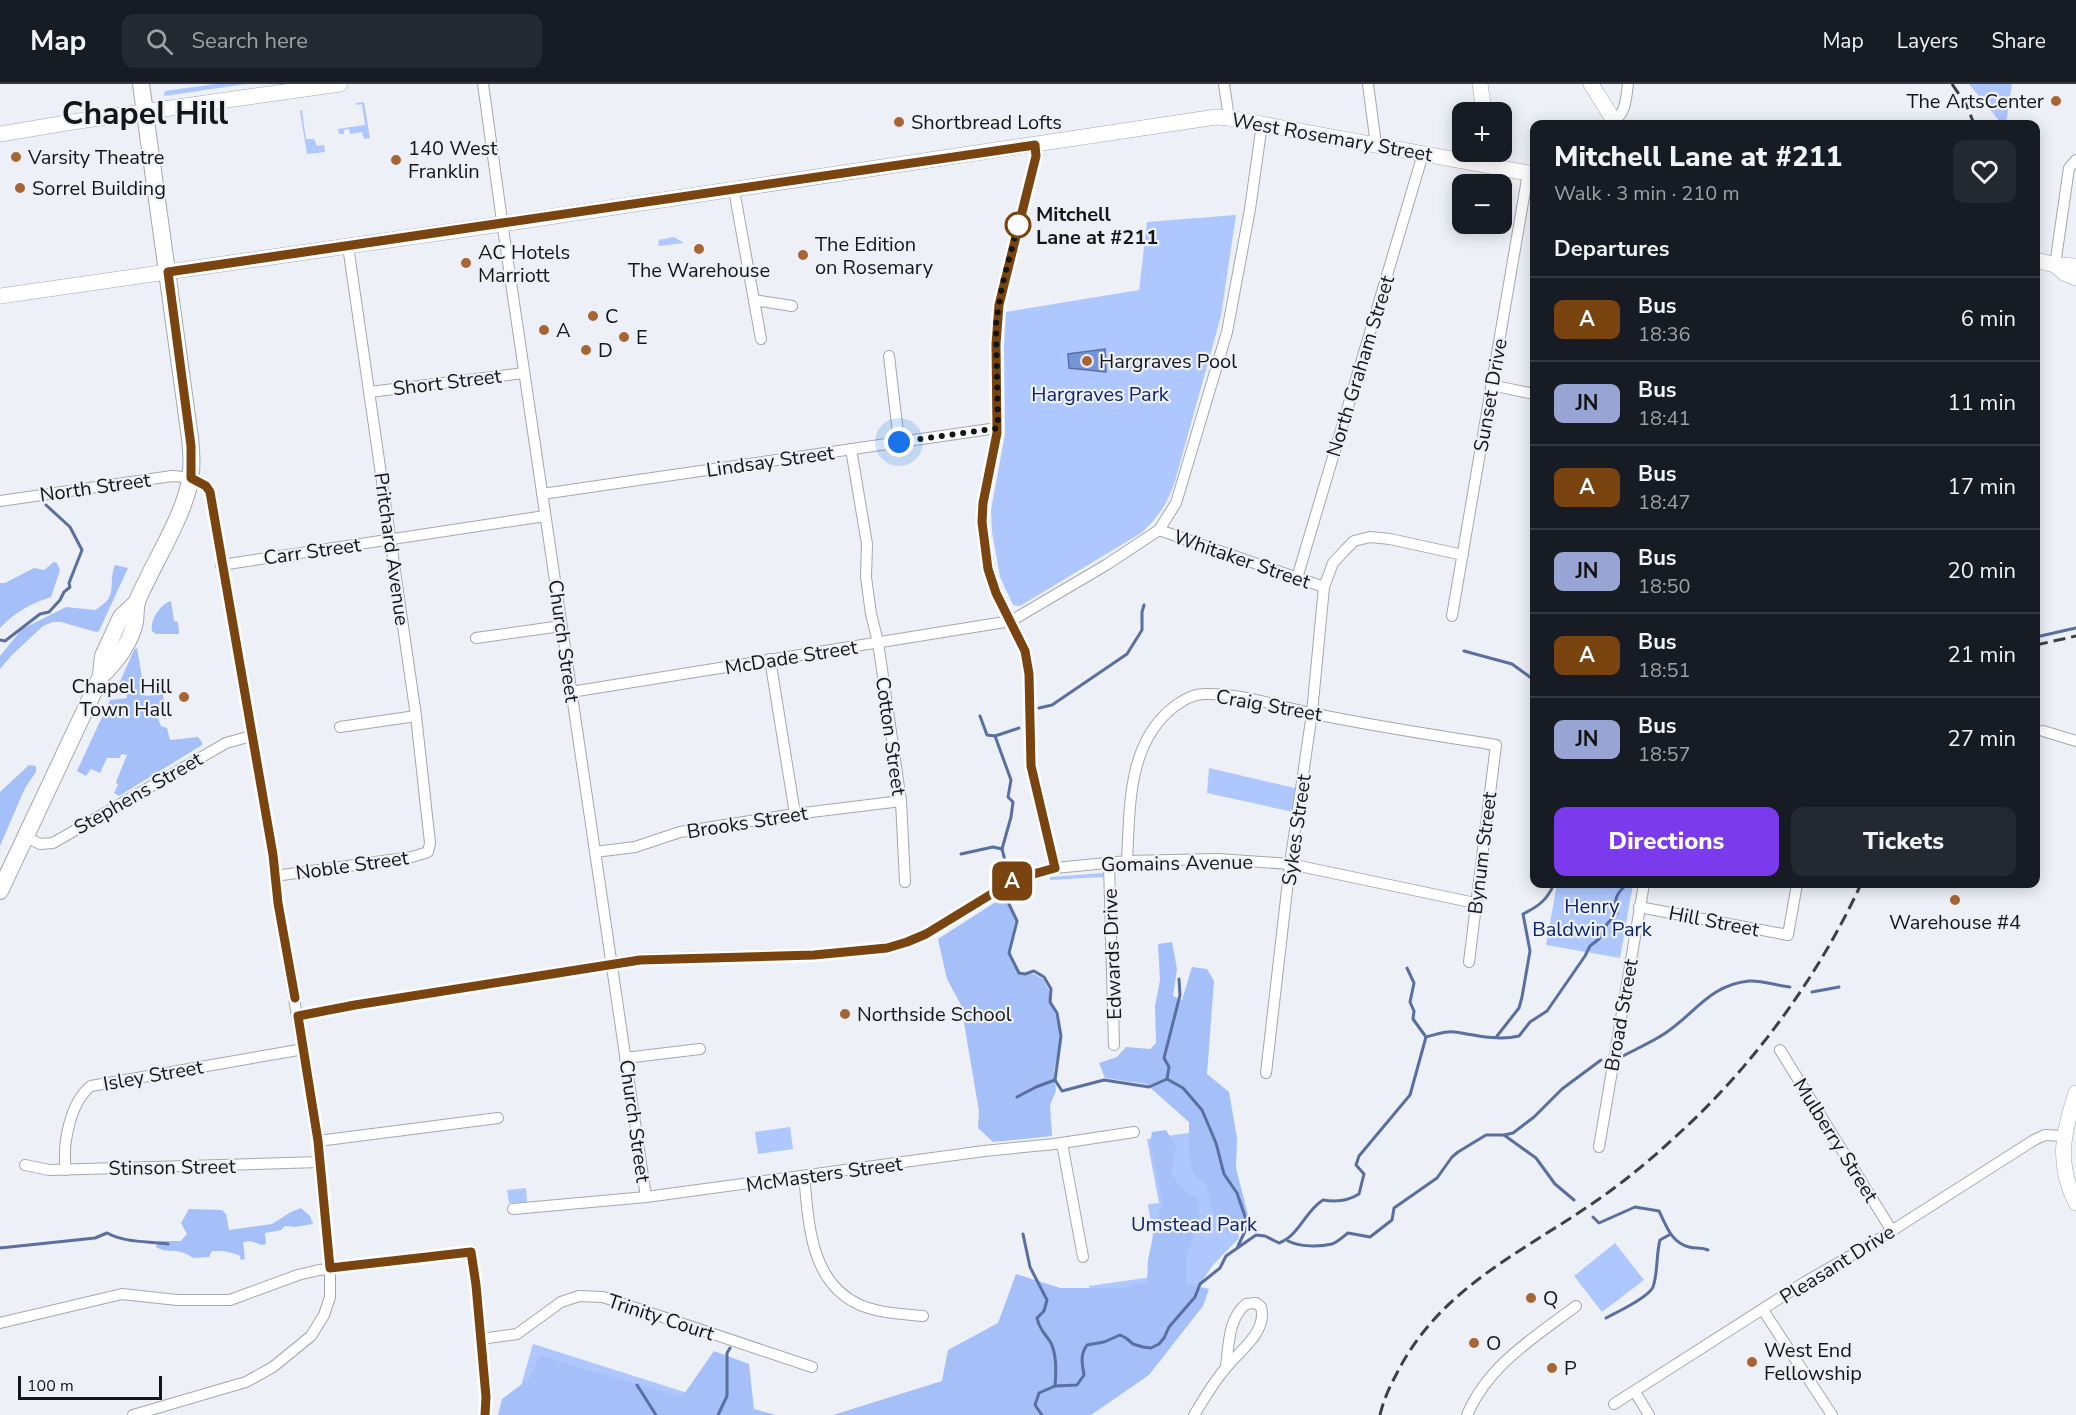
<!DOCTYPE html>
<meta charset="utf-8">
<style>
:root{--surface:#171b24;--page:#242831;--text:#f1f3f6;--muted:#9ea1a6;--line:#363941;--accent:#7c3aed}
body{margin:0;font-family:"Nunito Sans",sans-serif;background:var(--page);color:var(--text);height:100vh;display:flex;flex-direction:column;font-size:22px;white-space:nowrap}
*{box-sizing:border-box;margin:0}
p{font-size:20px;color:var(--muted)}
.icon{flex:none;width:33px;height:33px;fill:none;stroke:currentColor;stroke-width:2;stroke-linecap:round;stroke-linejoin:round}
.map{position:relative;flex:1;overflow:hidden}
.panel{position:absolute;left:1530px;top:36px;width:510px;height:768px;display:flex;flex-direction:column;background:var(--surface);border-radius:12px;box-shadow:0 3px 15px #0003}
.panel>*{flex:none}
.badge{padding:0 12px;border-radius:9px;font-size:21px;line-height:39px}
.buttons{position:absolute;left:1452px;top:18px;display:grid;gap:12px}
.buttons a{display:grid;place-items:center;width:60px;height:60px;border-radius:12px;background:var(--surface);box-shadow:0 3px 15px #0003;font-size:30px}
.scale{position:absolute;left:18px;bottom:15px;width:144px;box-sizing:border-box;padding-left:6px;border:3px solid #141517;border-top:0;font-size:16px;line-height:21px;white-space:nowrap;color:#141517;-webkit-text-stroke:4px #edf0f6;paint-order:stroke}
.you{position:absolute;width:30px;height:30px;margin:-15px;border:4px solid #fff;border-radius:50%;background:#1a73e8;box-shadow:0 0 0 9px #1a73e833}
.map>.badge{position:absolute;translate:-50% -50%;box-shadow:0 0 0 3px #fff}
h2{padding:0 24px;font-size:22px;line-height:54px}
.round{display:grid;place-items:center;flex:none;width:63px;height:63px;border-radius:12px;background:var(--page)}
.head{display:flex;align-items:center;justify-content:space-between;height:102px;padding:0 24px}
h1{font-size:28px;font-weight:800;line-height:45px}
.button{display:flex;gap:12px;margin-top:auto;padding:12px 24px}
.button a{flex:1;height:69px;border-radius:12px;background:var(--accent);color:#fff;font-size:24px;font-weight:800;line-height:69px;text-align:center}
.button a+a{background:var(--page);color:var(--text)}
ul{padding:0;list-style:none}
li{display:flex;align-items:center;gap:18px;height:84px;padding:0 24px;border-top:2px solid var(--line)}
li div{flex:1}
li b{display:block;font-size:22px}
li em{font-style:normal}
li .badge{min-width:66px;font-weight:700;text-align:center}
header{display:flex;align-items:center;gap:36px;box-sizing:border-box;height:84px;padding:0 30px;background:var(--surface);border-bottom:2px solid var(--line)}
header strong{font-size:28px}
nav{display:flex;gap:33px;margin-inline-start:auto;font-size:21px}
.search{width:420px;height:54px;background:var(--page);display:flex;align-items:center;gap:15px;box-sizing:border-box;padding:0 21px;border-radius:12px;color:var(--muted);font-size:22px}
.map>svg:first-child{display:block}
.green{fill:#aec7fe}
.forest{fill:#a5bff8}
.water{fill:#7695d9;stroke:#596f9f;stroke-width:1.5}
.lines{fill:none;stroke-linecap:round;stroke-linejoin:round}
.stream{stroke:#596f9f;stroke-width:3}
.street-casing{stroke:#a4a7ad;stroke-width:12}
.secondary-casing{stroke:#a4a7ad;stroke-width:16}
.primary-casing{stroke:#a4a7ad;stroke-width:18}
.street{stroke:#fff;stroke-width:10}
.secondary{stroke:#fff;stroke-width:15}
.primary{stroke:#fff;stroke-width:16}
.rail{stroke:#3f4043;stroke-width:3;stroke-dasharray:12 6;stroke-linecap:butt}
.line-casing{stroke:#fff;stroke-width:14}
.line{stroke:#794410;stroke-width:9}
.walk{stroke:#141517;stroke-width:6;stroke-dasharray:0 10.8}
.poi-dot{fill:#a86534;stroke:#edf0f6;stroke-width:2}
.stop-dot{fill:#fff;stroke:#794410;stroke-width:3}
.labels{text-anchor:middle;stroke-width:4.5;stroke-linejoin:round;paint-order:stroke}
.poi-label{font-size:20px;fill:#141517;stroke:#edf0f6;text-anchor:start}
.street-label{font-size:20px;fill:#141517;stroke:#edf0f6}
.stop-label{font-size:20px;font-weight:bold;fill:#141517;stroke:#edf0f6;text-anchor:start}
.park-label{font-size:20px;fill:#0a2371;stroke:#edf0f6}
.town-label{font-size:32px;font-weight:bold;fill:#141517;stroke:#edf0f6}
</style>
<header>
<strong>Map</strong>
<div class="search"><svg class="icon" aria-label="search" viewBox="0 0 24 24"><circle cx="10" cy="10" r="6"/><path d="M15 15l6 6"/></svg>Search here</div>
<nav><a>Map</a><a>Layers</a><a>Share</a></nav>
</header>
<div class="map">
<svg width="2076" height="1331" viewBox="0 0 2076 1331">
<rect width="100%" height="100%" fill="#edf0f6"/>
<g class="green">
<polygon points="216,0 246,0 164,12 165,7"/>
<polygon points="1969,0 2012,0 2006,40 2002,40"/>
<polygon points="364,18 370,54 364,55 362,48 350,50 349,45 344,46 344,50 339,50 338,45 365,41 362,20 356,21 356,19"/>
<polygon points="308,25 302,27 306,55 314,55 317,62 324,61 325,68 307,70 300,27"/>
<path d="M1236,131L1221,232L1175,397C1168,419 1158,434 1141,449L1020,522L1013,521L1000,493L992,448L991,426L1005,350L1004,260L1006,228L1139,206L1147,138Z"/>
<polygon points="674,153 684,159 658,162 659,156"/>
<polygon points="1209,684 1295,704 1293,728 1207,709"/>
<polygon points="1103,789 1103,793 1050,796 1050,793"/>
<polygon points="1557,800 1633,800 1620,874 1546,861"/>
<polygon points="790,1043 793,1065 758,1070 755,1048"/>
<polygon points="1208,1046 1234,1124 1239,1154 1213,1181 1156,1263 1093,1230 1089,1202 1159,1192 1148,1120 1159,1119 1147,1055"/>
<polygon points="526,1104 527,1118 509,1119 507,1106"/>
<polygon points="1615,1159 1644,1196 1602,1228 1574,1192"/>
<polygon points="533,1260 757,1331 507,1331 515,1305 520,1305"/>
</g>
<g class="forest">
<path d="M54,478L57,479L60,486L51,513C28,521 17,527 0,544V499H5L34,484L44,486Z"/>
<path d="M115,481L128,484L99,547L96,548L61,538H53L43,542L12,571L0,585V572L22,545L66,523L95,526C120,512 107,501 115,481Z"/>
<path d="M171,517L174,537L178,538L179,550H156L152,547C150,536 160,520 171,517Z"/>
<polygon points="137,564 145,612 163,610 165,625 160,628 158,634 161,642 167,644 170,656 198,653 202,658 202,661 119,712 114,709 118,701 116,698 127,671 122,670 119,674 107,674 100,689 91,685 86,692 77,687 110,616 127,614 125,601 118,602 134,566"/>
<polygon points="29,681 36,682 36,688 25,704 0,762 0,708"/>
<polygon points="1005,812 1015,837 1010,862 1013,881 1021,891 1034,890 1043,895 1049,906 1061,951 1054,987 1056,1007 1050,1021 1052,1052 993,1058 978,1044 979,1027 961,921 947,895 938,855"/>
<polygon points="1172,858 1177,885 1173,912 1182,916 1192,883 1207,885 1214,897 1207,990 1229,1008 1237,1054 1236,1084 1248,1131 1229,1149 1215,1134 1206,1101 1194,1090 1189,1074 1189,1038 1146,1000 1105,994 1099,979 1117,973 1126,963 1150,965 1156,959 1155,922 1160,896 1158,860"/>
<polygon points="1166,1046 1176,1063 1171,1088 1180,1103 1198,1115 1199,1132 1186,1174 1186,1200 1209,1205 1203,1222 1149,1291 1091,1331 833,1331 942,1297 948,1266 998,1239 1016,1190 1060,1204 1124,1204 1147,1198 1148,1176 1156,1137 1163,1119 1150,1059 1152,1048"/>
<path d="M301,1124L310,1132L313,1140L295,1143L285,1142L281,1146L265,1149L266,1160L262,1161L250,1157L243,1158L245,1175L241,1176L239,1171L224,1167H212L209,1173L193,1174C177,1162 169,1171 156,1163L158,1157H181L187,1150L181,1139L189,1125L222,1126L226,1130L229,1146L272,1140L291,1128Z"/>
<polygon points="714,1267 749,1280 754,1325 776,1331 498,1331 502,1315 529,1295 540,1272 682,1313"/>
</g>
<polygon class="water" points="1105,265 1106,288 1069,284 1068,270"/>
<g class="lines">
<g class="stream">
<polyline points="2036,553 2076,544"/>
<polyline points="0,556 5,557 40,530 49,528 60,516 64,508 70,503 69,499 82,466 70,443 46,421"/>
<polyline points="1464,567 1512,580 1534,596"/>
<polyline points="1039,624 1052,621 1127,570 1142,546 1142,528 1144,521"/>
<polyline points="980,632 987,651 995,652 1011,696 1008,713 1013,718 1011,733 1002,765 1007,784"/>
<polyline points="995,652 1019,644"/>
<polyline points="961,770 993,763 1002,765"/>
<polyline points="1008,818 1017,837 1009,869 1019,889 1025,890 1034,887 1044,893 1051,905 1050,918 1057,929 1061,952 1055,996 1062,1007 1104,996 1149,1003 1167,995 1183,1004 1202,1026 1216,1059 1224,1090 1237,1109 1248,1141 1238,1162"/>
<polyline points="1407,884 1414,899 1410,918 1414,927 1413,935 1426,953"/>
<polyline points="1812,908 1839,903"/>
<path d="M1497,952L1519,924L1522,913L1530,867L1523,830C1539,822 1547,816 1554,800"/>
<path d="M1619,974C1634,966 1650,959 1664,950C1695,930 1709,901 1749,897C1762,896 1777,902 1790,903"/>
<polyline points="1167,995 1169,983 1164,974 1180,911 1179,895"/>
<polyline points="1017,1013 1036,1003 1055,996"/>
<polyline points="1504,1051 1536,1074 1555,1100 1574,1116"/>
<path d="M1593,1133L1599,1139L1635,1123L1659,1127C1667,1143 1671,1158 1689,1163C1696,1165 1701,1163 1708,1166"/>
<path d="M1023,1150L1030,1183L1047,1216L1044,1227L1037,1234C1040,1247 1045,1249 1051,1259C1057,1272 1056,1288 1055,1302"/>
<path d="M1288,1157C1300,1163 1319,1163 1332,1160C1338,1158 1344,1152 1348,1149L1370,1153L1392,1136L1394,1124L1437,1094L1452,1073L1458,1068L1486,1051H1504L1513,1049L1534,1033L1562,1005L1601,976"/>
<path d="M0,1164L95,1154L107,1149C126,1159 147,1157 168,1160"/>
<path d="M1606,1234C1617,1228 1648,1214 1653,1203C1658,1189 1656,1171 1660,1156L1669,1151"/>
<polyline points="637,1301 656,1331"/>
<polyline points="718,1331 727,1312 727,1269 730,1264"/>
<path d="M1042,1331L1035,1321L1039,1309L1055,1302L1077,1301L1084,1291C1082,1279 1080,1271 1087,1261L1104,1258L1120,1251L1126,1254L1133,1260L1143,1263L1151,1264L1159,1260L1164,1254L1169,1243L1195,1213L1200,1200L1220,1184L1226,1172L1256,1151L1265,1152L1279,1159C1299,1152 1305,1127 1323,1116C1335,1118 1348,1117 1359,1110L1364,1090L1356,1081L1359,1072L1410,1011L1426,953C1435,951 1446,946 1455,948C1475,951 1498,957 1519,952L1530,938L1547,927L1585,872L1590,862L1599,855L1607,840L1617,829C1613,815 1617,809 1627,800"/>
</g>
<g class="street-casing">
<g id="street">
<polyline points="483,0 504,151 646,1113"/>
<polyline points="1224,0 1229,34"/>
<polyline points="1368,0 1376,61"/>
<path d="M1614,37C1626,28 1626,15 1628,0"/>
<polyline points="1035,61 1036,71 999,221 996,260 997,349 983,419 982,438 989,485 996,509 1025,567 1029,590 1031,682 1055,784"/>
<polyline points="734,106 761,255"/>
<polyline points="2055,181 2069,84 2076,76"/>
<polyline points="754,216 792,222"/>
<polyline points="889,272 899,358"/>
<polyline points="1491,301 1534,310"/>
<polyline points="370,308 524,289"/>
<polyline points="851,365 867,460 866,493 871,530 878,558 901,717 905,798"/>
<polyline points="542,410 997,344"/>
<path d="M0,417L172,392C187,393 201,394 210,408L273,771L278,819L318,1057L330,1184V1213L324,1231L311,1252L273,1283L246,1298L133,1331"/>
<polyline points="1159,446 1324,503"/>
<polyline points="221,481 545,432"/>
<polyline points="1297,494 1423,70"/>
<polyline points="1452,532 1528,89"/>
<polyline points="476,554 561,542"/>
<polyline points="770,575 795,730"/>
<polyline points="571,608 1011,537 1106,481 1159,446 1176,419 1227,248 1250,125 1262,40"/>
<polyline points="340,643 416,632"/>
<polyline points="2043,647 2076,657"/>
<polyline points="26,753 40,760 53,759 226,659 251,652"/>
<polyline points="595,768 635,763 680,748 795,730 901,717"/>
<path d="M1127,777C1130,723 1127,658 1175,622C1183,616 1194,610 1204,610C1240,609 1277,622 1311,629C1372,642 1434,651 1496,661L1469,878"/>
<polyline points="1109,780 1114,961"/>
<polyline points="275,792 412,773 428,768 430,759 416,632 348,162"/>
<polyline points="1639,823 1788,851 1797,800"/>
<polyline points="298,932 355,921 640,875 832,870 887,863 907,858 926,850 1016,795 1055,784 1127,777 1218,775 1290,780 1475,819"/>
<polyline points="1780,966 1892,1147"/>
<polyline points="625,974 700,965"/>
<polyline points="1266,989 1290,780 1312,629 1324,503 1333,479 1345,466 1354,457 1370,453 1390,455 1463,471"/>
<polyline points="318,1057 498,1034"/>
<polyline points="1062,1059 1083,1173"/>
<polyline points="1599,1063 1644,800"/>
<polyline points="25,1081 49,1086 320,1078"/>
<path d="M66,1086C62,1061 70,1018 91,1002L304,965"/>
<path d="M804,1092C809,1138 809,1198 860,1221C879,1229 902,1230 923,1232"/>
<polyline points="513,1125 646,1113 984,1067 1055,1060 1134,1048"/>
<polyline points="1763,1226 1832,1331"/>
<polyline points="0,1239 122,1210 177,1216 230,1216 298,1191 319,1186 471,1168 476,1201 486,1313 486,1331"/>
<polyline points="481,1255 517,1250 561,1218 579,1212 603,1213 812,1283"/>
<polyline points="1635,1308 1649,1331"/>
<polyline points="1614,1320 1805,1198 1871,1160 2034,1056 2045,1051 2063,1052"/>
<path d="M1194,1331C1204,1315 1213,1299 1225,1285C1238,1268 1268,1248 1261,1223L1256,1219L1246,1220C1228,1235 1229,1261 1226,1282"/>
<path d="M1467,1331C1488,1281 1535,1253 1576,1222"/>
</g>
</g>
<g class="secondary-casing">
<g id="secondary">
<polyline points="1480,0 1484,28"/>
<polyline points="1591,0 1616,40"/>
<polyline points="0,50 72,38 340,0"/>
<polyline points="2036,176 2055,181 2076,182"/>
<polyline points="2055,181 2064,189 2076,194"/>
<polyline points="0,212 502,140 1216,33 1229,34 1534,90"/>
<path d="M2076,1009C2063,1049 2056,1079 2076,1119"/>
</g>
</g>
<g class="primary-casing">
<g id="primary">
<polyline points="101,592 103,572 121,533 137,518"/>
<path d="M0,807L101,592C116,578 131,558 135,538C136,530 135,522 138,515C153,480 179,440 188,405C193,388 192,371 190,354L141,0"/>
</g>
</g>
<use href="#street" class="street"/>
<use href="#secondary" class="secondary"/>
<use href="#primary" class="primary"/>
<g class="rail">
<polyline points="1952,0 1967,22 1974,40"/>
<polyline points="2036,561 2076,552"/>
<path d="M1380,1331C1383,1317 1390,1302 1397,1289C1440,1204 1521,1169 1596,1117C1624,1098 1650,1076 1674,1054C1752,984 1817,895 1861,800"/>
</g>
</g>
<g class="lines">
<g class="line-casing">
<polyline id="line" points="295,914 278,819 273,771 210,408 206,402 191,394 191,362 168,188 1035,61 1036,72 999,221 996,260 997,349 983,419 982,438 988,485 996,509 1025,567 1029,590 1031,682 1055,784 1016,795 926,850 907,858 887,864 814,871 640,876 355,921 298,932 318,1057 330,1184 471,1168 476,1201 486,1313 485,1331"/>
</g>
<use href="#line" class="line"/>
<polyline class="walk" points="899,358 998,344 996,240 1002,202 1018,141"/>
</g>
<g class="poi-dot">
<circle cx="2056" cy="17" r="6"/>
<circle cx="899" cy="38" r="6"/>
<circle cx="16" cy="73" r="6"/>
<circle cx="396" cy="76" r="6"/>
<circle cx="20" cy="104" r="6"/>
<circle cx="699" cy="165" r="6"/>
<circle cx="803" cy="171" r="6"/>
<circle cx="466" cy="179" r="6"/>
<circle cx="593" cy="232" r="6"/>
<circle cx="544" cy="246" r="6"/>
<circle cx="624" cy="253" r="6"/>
<circle cx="586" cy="266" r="6"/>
<circle cx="1087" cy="277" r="6"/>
<circle cx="184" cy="613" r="6"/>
<circle cx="1955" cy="816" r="6"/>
<circle cx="845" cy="930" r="6"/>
<circle cx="1531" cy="1214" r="6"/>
<circle cx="1474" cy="1259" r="6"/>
<circle cx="1752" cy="1278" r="6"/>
<circle cx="1552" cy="1284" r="6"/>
</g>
<circle class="stop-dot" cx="1018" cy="141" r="12"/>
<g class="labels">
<g class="poi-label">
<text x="2044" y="24" text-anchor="end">The ArtsCenter</text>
<text x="911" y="45">Shortbread Lofts</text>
<text x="408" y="71">140 West<tspan x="408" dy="23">Franklin</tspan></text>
<text x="28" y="80">Varsity Theatre</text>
<text x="32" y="111">Sorrel Building</text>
<text x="815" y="167">The Edition<tspan x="815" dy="23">on Rosemary</tspan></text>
<text x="478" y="175">AC Hotels<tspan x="478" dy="23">Marriott</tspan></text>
<text x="699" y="193" text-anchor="middle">The Warehouse</text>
<text x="605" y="239">C</text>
<text x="556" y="253">A</text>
<text x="636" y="260">E</text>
<text x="598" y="273">D</text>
<text x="1099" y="284">Hargraves Pool</text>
<text x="172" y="609" text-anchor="end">Chapel Hill<tspan x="172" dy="23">Town Hall</tspan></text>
<text x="1955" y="845" text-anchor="middle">Warehouse #4</text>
<text x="857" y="937">Northside School</text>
<text x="1543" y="1221">Q</text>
<text x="1486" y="1266">O</text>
<text x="1764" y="1273">West End<tspan x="1764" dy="23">Fellowship</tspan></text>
<text x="1564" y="1291">P</text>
</g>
<g class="street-label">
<text transform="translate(1332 53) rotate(10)" y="7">West Rosemary Street</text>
<text transform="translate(1360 282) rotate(-73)" y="7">North Graham Street</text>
<text transform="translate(447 298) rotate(-7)" y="7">Short Street</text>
<text transform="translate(1490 311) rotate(-80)" y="7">Sunset Drive</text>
<text transform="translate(770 377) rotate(-8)" y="7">Lindsay Street</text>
<text transform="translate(95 403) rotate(-8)" y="7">North Street</text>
<text transform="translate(392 465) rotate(82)" y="7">Pritchard Avenue</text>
<text transform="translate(312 467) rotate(-8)" y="7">Carr Street</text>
<text transform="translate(1242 475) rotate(19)" y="7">Whitaker Street</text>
<text transform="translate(564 557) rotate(82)" y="7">Church Street</text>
<text transform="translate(791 573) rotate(-9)" y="7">McDade Street</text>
<text transform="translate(1269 621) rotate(10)" y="7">Craig Street</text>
<text transform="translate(891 652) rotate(82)" y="7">Cotton Street</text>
<text transform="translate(138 709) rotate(-30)" y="7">Stephens Street</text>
<text transform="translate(747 738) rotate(-9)" y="7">Brooks Street</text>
<text transform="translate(1296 746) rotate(-82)" y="7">Sykes Street</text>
<text transform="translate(1482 769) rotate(-83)" y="7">Bynum Street</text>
<text transform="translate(1177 779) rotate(-1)" y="7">Gomains Avenue</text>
<text transform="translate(352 781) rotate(-8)" y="7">Noble Street</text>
<text transform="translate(1714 837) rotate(11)" y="7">Hill Street</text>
<text transform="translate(1112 870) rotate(-92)" y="7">Edwards Drive</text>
<text transform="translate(1621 931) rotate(-80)" y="7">Broad Street</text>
<text transform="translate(153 991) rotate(-10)" y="7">Isley Street</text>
<text transform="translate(635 1037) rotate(82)" y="7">Church Street</text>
<text transform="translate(1836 1056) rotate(58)" y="7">Mulberry Street</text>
<text transform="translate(172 1083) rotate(-1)" y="7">Stinson Street</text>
<text transform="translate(824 1090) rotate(-8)" y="7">McMasters Street</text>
<text transform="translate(1837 1180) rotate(-32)" y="7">Pleasant Drive</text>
<text transform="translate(661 1233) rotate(18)" y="7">Trinity Court</text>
</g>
<g class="stop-label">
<text x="1036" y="137">Mitchell<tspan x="1036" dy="23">Lane at #211</tspan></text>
</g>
<g class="park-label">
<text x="1100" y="317">Hargraves Park</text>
<text x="1592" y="829">Henry<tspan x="1592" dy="23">Baldwin Park</tspan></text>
<text x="1194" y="1147">Umstead Park</text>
</g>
<g class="town-label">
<text x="145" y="40">Chapel Hill</text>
</g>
</g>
</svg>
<div class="buttons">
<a>+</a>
<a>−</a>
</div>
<div class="scale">100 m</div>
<div class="you" style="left:899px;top:358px"></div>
<b class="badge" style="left:1012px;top:797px;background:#794410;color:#fff">A</b>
<section class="panel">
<div class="head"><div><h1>Mitchell Lane at #211</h1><p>Walk · 3 min · 210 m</p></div><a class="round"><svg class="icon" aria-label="heart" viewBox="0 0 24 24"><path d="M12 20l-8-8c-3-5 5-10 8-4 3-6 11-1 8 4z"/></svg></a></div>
<h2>Departures</h2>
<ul>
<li><span class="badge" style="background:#794410;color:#fff">A</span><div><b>Bus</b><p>18:36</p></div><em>6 min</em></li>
<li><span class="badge" style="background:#98a4d3;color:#111">JN</span><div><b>Bus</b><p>18:41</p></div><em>11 min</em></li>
<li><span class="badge" style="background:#794410;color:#fff">A</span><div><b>Bus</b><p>18:47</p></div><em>17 min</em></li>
<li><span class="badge" style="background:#98a4d3;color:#111">JN</span><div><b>Bus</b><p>18:50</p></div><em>20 min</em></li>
<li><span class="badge" style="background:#794410;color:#fff">A</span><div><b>Bus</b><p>18:51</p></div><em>21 min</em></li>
<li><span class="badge" style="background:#98a4d3;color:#111">JN</span><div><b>Bus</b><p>18:57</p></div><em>27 min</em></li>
</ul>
<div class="button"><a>Directions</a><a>Tickets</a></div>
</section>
</div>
